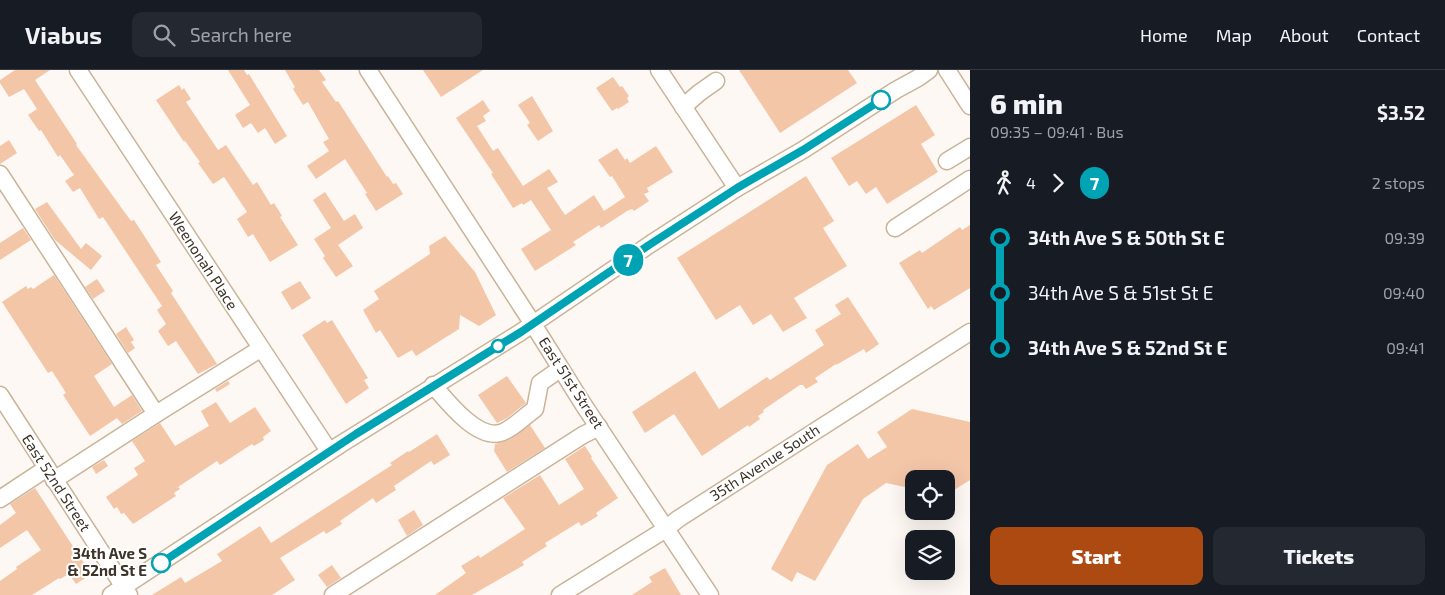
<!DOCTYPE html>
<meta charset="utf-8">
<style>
:root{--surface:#171b24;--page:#242831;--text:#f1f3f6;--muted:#9ea1a6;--line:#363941;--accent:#ad4a12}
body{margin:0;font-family:"Exo 2",sans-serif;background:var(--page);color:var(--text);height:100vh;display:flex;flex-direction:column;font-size:19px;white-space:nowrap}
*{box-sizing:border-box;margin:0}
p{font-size:16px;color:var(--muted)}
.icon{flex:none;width:28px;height:28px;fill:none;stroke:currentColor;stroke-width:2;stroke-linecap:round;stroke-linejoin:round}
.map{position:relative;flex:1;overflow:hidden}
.side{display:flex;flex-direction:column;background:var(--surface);width:475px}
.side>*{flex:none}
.badge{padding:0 10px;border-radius:16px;font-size:18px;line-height:32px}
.fabs{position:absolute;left:905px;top:400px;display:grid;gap:10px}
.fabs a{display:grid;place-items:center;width:50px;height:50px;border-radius:10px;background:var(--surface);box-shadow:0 5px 20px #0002;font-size:25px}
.map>.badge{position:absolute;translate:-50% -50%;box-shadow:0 0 0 2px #fff}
.legs{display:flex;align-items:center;gap:8px;height:55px;padding:0 20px;font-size:16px}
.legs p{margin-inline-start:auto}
.overview{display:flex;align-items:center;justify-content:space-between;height:85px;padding:0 20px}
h1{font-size:28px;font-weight:800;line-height:38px}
.button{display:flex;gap:10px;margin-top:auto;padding:10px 20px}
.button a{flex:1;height:58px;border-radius:10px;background:var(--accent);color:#fff;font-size:20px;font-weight:800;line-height:58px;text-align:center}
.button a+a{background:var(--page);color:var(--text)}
ul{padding:0 20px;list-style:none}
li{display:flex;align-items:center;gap:18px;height:55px;font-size:19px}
li i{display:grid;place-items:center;width:8px;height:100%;margin:0 6px;background:currentColor}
li i::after{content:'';width:12px;height:12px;margin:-6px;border:4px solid;border-radius:50%;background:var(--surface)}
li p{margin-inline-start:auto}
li:first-child i{background:linear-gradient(#0000 50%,currentColor 0)}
li:last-child i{background:linear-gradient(currentColor 50%,#0000 0)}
header{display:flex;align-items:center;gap:30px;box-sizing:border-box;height:70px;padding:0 25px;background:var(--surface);border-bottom:1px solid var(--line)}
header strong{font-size:24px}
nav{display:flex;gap:28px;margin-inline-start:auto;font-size:18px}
.search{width:350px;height:45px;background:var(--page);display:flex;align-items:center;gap:12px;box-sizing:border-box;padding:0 18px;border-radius:10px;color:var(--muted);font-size:19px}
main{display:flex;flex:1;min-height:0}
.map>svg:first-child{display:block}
.building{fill:#f4c6a8}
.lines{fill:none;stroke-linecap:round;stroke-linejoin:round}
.minor-casing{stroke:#cab499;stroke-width:19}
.minor{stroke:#fff;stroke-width:16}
.line-1-casing{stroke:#fff;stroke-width:11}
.line-1{stroke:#00a3b4;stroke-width:8}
.stop-1-dot{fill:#fff;stroke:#00a3b4;stroke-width:2.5}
.labels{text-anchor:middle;stroke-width:4;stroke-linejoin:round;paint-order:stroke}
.street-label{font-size:15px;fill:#3c3329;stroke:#fff}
.stop-label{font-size:15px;font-weight:bold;fill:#3c3329;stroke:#fff;text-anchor:end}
</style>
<header>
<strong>Viabus</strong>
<div class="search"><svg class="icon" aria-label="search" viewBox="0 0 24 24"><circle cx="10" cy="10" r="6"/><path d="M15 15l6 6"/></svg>Search here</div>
<nav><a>Home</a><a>Map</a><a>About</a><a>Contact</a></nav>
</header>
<main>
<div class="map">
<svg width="970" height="525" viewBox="0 0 970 525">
<rect width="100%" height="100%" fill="#fdf8f3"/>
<g class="building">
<polygon points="15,0 50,0 35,10 77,74 76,75 131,151 134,150 161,192 156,195 173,221 171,223 217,294 198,304 176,271 168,276 158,261 166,254 157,240 162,236 103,147 99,149 80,118 73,122 65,111 74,105 60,85 58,87 41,60 39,61 28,45 37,39 24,19 9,27 0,13 0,10"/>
<polygon points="228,0 244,0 247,5 249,4 287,66 275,74 265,58 258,63 251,53 243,58 235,45 250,35"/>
<polygon points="285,0 319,0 326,10 322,12 336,32 338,31 387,107 388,106 393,114 396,113 403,124 376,141 365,124 367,123 345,89 316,109 307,96 329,81 323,72 329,69 308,32 303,35 293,19 295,17"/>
<polygon points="423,0 483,0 441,27"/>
<polygon points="739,0 848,0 857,13 780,63"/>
<polygon points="613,7 620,17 622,16 629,26 627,28 629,32 618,39 617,38 612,41 596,18"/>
<polygon points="179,15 182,20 184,18 191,29 186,32 218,80 226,75 253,115 257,112 271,135 274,133 282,146 280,147 298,175 270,192 253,164 248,167 237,149 247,142 224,107 213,114 198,93 200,92 185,71 184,72 156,30"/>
<polygon points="532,26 553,61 538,71 527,55 530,53 518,35"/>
<polygon points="483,30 490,41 483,46 486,51 477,56 493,81 498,78 523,116 549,99 558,112 547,118 565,145 594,125 604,141 625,127 612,106 610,107 598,90 617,78 625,90 627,88 630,93 656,76 673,102 647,118 649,122 644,124 649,131 634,141 632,139 627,141 601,158 599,155 573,172 576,175 535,201 521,179 551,160 531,130 523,135 522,133 513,138 491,104 493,103 456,48"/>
<polygon points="916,35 935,65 921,74 938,102 887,134 876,117 866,124 857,111 849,116 831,88"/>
<polygon points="9,70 17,83 0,94 0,76"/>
<polygon points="806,106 834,151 823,158 847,196 794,228 807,248 783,262 771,244 753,255 740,235 716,250 677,188"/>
<polygon points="325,122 344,151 355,144 363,158 338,175 353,196 336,207 323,188 325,186 314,169 331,158 313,130"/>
<polygon points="47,132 81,179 86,173 102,186 91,200 55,170 35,139"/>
<polygon points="970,155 970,218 934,240 931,236 928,239 899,193 920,180 922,183 960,157 962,160"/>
<polygon points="23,158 31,170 0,190 0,173"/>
<polygon points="445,166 475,202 496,245 479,256 460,245 459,259 416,286 412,280 398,288 380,260 376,263 363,240 379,229 374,221 430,184 429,176"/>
<polygon points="54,205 112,294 94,306 114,337 132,325 142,341 122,354 117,348 90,366 63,325 66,323 52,301 48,303 2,232 26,216 28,219 31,217 33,219"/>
<polygon points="97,209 105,221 93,229 85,217"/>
<polygon points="300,211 311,228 292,240 281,222"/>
<polygon points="848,227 879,274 866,283 864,279 836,295 836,294 815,308 818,312 806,319 803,315 800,315 763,340 764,342 758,346 760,349 749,357 748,355 702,386 674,344 645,363 632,342 695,301 719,339 767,307 770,310 824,275 815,260 841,244 835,235"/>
<polygon points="325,250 327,253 332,250 368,308 364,310 369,318 346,334 302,265"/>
<polygon points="126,257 134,270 131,272 135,278 128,283 116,264"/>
<polygon points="507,306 526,333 507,348 497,353 478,325"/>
<polygon points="228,311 230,314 217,322 215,319"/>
<polygon points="216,332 230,353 255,337 271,361 263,367 264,370 254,376 252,374 220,395 217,391 178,417 180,419 174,423 176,426 133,454 124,443 121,444 117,437 114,439 106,427 138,405 134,398 145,391 132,371 160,353 175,376 209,356 201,341"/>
<polygon points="912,339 970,352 970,410 946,425 946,409 914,409 914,419 886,413 863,429 815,511 797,502 792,512 771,499 827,395 858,374 868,389 887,377 877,362"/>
<polygon points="530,355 545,378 507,402 494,381 495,374 509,370"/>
<polygon points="437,364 450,385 434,395 431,391 394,416 396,420 376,433 373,428 340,451 342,454 326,464 324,461 280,488 295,510 272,525 152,525 181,507 185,513 222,491 217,484 260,456 271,473 392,395 390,393 408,381 409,382"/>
<polygon points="585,376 592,387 591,388 618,428 596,443 598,446 581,456 579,452 545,473 547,476 522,492 524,495 472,525 435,525 466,503 461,496 479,485 480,488 525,459 503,428 540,405 559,435 584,419 565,389"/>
<polygon points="104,390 108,396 96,404 92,397"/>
<polygon points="35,418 91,504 76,514 69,504 60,509 59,508 32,525 0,525 0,511 17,499 16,497 41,480 27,460 0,478 0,455 16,443 10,434"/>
<polygon points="414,440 423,455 407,466 398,450"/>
<polygon points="332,495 341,508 327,517 318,505"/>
<polygon points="665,498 681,525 632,525 652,512 649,507"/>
</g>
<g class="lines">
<g class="minor-casing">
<g id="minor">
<polyline points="78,0 329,381"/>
<polyline points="368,0 533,254 583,334 710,525"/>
<polyline points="659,0 737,118"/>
<polyline points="947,0 970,36"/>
<polyline points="683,37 699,23 716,11"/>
<polyline points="947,91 970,77"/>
<polyline points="0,104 156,344 260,279"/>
<polyline points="895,158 970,109"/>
<path d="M433,315C447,331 476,369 500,363C510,361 526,345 535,339L540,313L560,299"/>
<polyline points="0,325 129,525"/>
<polyline points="54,410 156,344"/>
<polyline points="0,429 47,398"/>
<polyline points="111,525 341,374 521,262 649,175 737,118 803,80 896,20 918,8 929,0"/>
<polyline points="333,525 583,365 599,357"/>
<polyline points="560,525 666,459 678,449 970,262"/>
</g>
</g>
<use href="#minor" class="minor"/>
</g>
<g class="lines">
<g class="line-1-casing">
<polyline id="line-1" points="161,493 356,364 521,262 649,175 737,118 803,80 881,30"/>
</g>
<use href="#line-1" class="line-1"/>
</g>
<g class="stop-1-dot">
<circle cx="881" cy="30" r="9"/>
<circle cx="498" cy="276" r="6"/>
<circle cx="161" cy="493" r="9"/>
</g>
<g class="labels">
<g class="street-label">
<text transform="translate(203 191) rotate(57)" y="5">Weenonah Place</text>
<text transform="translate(571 313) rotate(57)" y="5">East 51st Street</text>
<text transform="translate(765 393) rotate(-33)" y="5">35th Avenue South</text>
<text transform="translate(56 413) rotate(57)" y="5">East 52nd Street</text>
</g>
<g class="stop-label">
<text x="147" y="489">34th Ave S<tspan x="147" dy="17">&amp; 52nd St E</tspan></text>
</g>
</g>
</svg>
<div class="fabs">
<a><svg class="icon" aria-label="locate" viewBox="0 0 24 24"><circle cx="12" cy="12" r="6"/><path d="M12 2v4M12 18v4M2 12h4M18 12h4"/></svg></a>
<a><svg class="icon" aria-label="layers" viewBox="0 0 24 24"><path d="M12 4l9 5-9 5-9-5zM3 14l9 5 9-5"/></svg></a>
</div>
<b class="badge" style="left:628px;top:190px;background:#00a3b4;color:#fff">7</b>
</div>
<section class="side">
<div class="overview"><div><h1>6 min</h1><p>09:35 – 09:41 · Bus</p></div><b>$3.52</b></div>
<div class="legs"><svg class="icon" aria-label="walk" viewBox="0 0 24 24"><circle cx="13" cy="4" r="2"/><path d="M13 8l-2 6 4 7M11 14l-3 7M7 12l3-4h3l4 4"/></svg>4<svg class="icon" aria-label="forward" viewBox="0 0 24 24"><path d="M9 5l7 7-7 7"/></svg><b class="badge" style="background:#00a3b4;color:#fff">7</b><p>2 stops</p></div>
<ul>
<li><i style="color:#00a3b4"></i><b>34th Ave S &amp; 50th St E</b><p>09:39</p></li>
<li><i style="color:#00a3b4"></i><span>34th Ave S &amp; 51st St E</span><p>09:40</p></li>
<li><i style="color:#00a3b4"></i><b>34th Ave S &amp; 52nd St E</b><p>09:41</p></li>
</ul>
<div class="button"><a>Start</a><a>Tickets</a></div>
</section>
</main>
